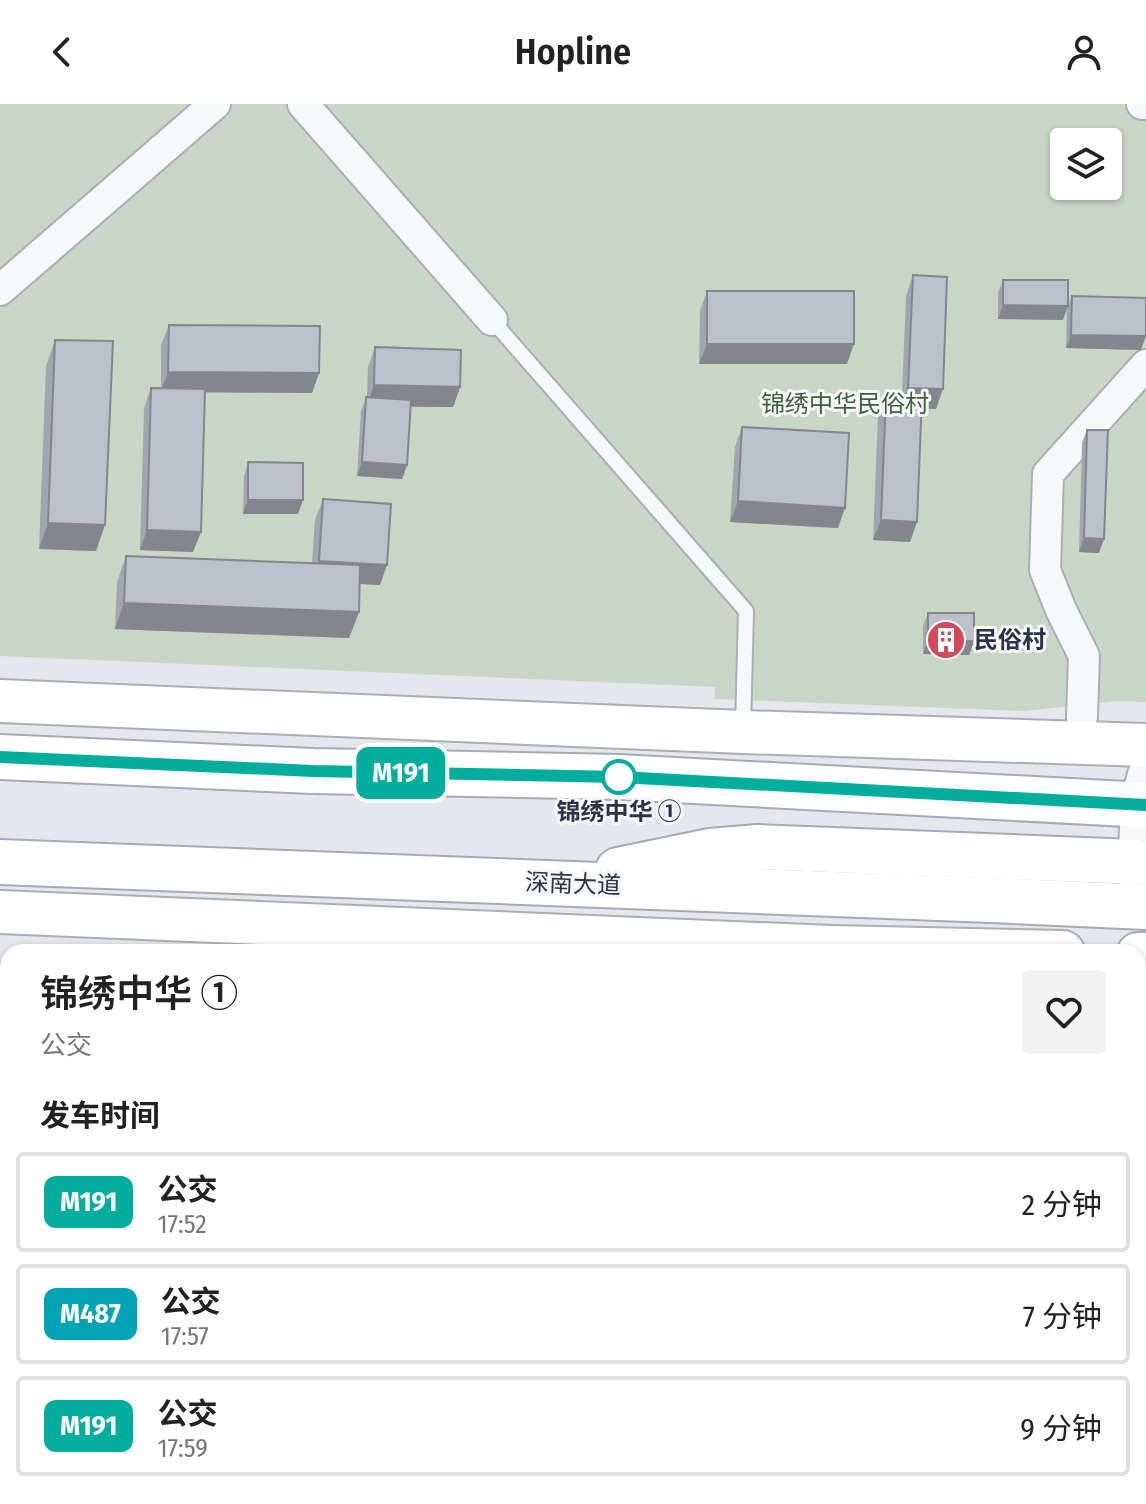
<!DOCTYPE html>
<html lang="zh">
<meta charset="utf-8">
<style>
:root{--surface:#fff;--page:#f2f2f2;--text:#222;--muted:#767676;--line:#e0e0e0}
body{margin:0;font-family:"Fira Sans Condensed","Noto Sans SC",sans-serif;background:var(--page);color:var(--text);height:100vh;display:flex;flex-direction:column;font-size:30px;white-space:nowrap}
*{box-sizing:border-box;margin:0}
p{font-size:26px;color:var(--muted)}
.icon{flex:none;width:44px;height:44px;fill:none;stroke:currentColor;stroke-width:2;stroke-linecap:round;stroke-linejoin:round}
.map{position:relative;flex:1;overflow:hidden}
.side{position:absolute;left:0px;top:840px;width:1146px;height:560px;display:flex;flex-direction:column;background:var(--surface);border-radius:24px 24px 0 0;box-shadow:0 2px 6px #0004}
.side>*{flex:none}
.badge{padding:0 16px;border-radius:12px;font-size:28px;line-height:52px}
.buttons{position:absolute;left:1050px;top:24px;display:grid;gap:16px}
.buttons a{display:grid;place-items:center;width:72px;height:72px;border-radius:8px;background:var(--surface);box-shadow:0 2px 6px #0004;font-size:40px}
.map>.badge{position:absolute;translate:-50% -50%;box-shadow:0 0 0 4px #fff}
h2{padding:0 40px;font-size:30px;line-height:72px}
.round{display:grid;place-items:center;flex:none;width:84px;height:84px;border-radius:8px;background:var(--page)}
.head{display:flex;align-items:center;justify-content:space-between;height:136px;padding:0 40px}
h1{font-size:38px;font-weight:600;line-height:60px}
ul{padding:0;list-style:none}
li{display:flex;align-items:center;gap:24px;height:100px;margin:0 16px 12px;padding:0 24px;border:4px solid var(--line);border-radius:8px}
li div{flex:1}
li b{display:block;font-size:30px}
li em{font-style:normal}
li .badge{min-width:88px;font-weight:700;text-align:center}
header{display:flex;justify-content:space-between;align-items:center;height:104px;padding:0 40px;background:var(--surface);font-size:36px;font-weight:600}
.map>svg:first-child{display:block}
.built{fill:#d2d6de}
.green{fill:#c9d6c5;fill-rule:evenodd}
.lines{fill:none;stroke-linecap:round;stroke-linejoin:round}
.lane-casing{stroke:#a9aeb7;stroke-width:18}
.street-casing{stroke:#a9aeb7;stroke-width:34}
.secondary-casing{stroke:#a9aeb7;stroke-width:46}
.primary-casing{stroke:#a3abb8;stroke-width:48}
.lane{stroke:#f7f8fa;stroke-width:14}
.street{stroke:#f7f8fa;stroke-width:30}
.secondary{stroke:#fff;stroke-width:42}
.primary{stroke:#fff;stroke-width:44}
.wall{fill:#a1a5ae}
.shaded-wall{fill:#83868d}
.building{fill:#bbc0ca;stroke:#83868d;stroke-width:2}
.line-casing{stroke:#fff;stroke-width:18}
.line{stroke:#01ad9c;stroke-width:12}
.stop-dot{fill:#fff;stroke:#01ad9c;stroke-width:4}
.labels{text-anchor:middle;stroke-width:6;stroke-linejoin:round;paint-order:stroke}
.park-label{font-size:24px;fill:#3f6138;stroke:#f4f6f9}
.poi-label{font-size:24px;font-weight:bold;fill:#2b3445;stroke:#f4f6f9;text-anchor:start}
.stop-label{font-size:24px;font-weight:bold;fill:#2b3445;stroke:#f4f6f9}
.street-label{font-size:24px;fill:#2b3445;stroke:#f4f6f9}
</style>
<header><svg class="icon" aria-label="back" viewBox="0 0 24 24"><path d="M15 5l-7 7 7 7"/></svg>Hopline<svg class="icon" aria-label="person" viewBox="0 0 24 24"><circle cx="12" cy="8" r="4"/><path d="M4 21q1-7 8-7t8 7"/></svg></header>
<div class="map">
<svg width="1146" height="1400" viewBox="0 0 1146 1400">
<rect width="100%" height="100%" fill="#e4e7ec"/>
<polygon class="built" points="1146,1171 1146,1400 953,1400 954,1392 1138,1392 1138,1185"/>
<path class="green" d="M0,0H1146V598L1117,597L1024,607L715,595V583L0,552ZM1064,38H1108V82H1064Z"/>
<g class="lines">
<g class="lane-casing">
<polyline id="lane" points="492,216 746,507 743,624"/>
</g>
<g class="street-casing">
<g id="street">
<polyline points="303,0 492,216"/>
<polyline points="1142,0 1146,0"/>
<polyline points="0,186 215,0"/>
<polyline points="1082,613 1084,552 1061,506 1045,466 1048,370 1146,261"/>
<path d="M1134,777C1135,740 1132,697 1146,662"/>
<polyline points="1138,984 1146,984"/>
<polyline points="0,1070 8,1070"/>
<polyline points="918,1400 919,1392"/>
</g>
</g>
<g class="secondary-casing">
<g id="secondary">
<polyline points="0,597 743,628 1146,641"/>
<polyline points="0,808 831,843 1063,848"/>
<polyline points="1138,850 1146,850"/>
</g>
</g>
<g class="primary-casing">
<g id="primary">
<polyline points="0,653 313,667 619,673 1146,701"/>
<polyline points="0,758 991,796 1146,803"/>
<polyline points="618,766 710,747 758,743 1134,758"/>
</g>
</g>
<use href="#lane" class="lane"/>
<use href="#street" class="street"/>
<use href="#secondary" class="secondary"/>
<use href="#primary" class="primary"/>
</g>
<g class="wall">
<polygon points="913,171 936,305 922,304 910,438 873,436 878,311 886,291 902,291 906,192"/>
<polygon points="1003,176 1063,216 998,215 998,189"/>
<polygon points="707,187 847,260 699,260 700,207"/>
<polygon points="1072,192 1141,246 1066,244 1067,205"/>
<polygon points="169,221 319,269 312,289 205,288 193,448 140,446 144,304 151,284 161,284 161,241"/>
<polygon points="55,236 96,447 39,445 46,262"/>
<polygon points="375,243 460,283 453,303 411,303 407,361 402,375 357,372 361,307 367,293 368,263"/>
<polygon points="742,323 838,424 730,418 735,343"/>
<polygon points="1087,326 1099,449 1079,448 1082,339"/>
<polygon points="248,358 298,410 243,410 244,372"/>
<polygon points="323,395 380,481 360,480 359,508 349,534 115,525 117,478 126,452 312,459 315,416"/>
<polygon points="928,509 974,537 969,551 923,550 923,522"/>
<polygon points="6,1202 8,1202 8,1283 0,1284 0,1219"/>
<polygon points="8,1392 187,1392 185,1400 9,1400"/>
<polygon points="241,1392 393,1392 273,1400 241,1400"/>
<polygon points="977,1392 1138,1392 1146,1400 977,1400"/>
</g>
<g class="shaded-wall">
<polygon points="1003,201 1068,202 1063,216 998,215"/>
<polygon points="1071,231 1146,232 1141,246 1066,244"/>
<polygon points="707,240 854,240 847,260 699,260"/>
<polygon points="168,268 319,269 312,289 161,288"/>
<polygon points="374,281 460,283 453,303 367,302"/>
<polygon points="908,284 943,285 936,305 901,304"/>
<polygon points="362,358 407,361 402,375 357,372"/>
<polygon points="248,396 303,396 298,410 243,410"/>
<polygon points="738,397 845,404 838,424 730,418"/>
<polygon points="881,416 917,418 910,438 873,436"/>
<polygon points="48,419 105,421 96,447 39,445"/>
<polygon points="147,426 201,428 193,448 140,446"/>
<polygon points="1084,434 1104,435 1099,449 1079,448"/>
<polygon points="319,457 387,461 380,481 311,477"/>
<polygon points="124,499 359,508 349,534 115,525"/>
<polygon points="928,536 974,537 969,551 923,550"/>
<rect x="0" y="1004" width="8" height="36"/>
<polygon points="1146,1071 1146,1082 1138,1095 1138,1085"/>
<polygon points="8,1121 8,1157 0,1157 0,1122"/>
<polygon points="8,1250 8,1283 0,1284 0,1272"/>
<polygon points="1138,1312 1146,1313 1146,1339 1138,1339"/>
<polygon points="19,1392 187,1392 185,1400 16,1400"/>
<polygon points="245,1392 393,1392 273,1400 242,1400"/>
</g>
<g class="building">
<polygon points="913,171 947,173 943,285 908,284"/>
<polygon points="1003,176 1068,176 1068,202 1003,201"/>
<rect x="707" y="187" width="147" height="53"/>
<polygon points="1072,192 1146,194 1146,232 1071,231"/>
<polygon points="169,221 320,222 319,269 168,268"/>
<polygon points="55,236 113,237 105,421 48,419"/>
<polygon points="375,243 461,246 460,283 374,281"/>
<polygon points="151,284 205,285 201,428 147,426"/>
<polygon points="886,291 922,292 917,418 881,416"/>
<polygon points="366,293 411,296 407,361 362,358"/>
<polygon points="742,323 849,329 845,404 738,397"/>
<polygon points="1087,326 1108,326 1104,435 1084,434"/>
<polygon points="248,358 303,359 303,396 248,396"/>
<polygon points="323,395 391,400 387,461 319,457"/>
<polygon points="126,452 360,461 359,508 124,499"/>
<polygon points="928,509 974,509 974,537 928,536"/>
<rect x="0" y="959" width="8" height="45"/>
<polygon points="1138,996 1146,996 1146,1071 1138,1085"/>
<polygon points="0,1076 8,1076 8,1121 0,1122"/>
<polygon points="6,1202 8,1202 8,1231"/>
<polygon points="1138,1253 1146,1253 1146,1313 1138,1312"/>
<polygon points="1138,1356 1146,1356 1146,1400 986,1400 986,1392 1138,1392"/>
</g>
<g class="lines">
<g class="line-casing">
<polyline id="line" points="0,653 313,667 619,673 1146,701"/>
</g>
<use href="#line" class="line"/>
</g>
<defs>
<g id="building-disc" transform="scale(2)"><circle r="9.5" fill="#d1495b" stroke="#f4f6f9"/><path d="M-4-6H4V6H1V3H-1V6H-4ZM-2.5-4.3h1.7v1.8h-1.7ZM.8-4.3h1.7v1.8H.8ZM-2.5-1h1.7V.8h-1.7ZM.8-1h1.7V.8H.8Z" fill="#fff"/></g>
</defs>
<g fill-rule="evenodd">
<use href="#building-disc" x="946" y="536"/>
</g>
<circle class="stop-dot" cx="619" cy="673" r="16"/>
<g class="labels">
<g class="park-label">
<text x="845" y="308">锦绣中华民俗村</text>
</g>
<g class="poi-label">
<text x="974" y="544">民俗村</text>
</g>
<g class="stop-label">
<text x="619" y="716">锦绣中华 ①</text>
</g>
<g class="street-label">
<text transform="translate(573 780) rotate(2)" y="8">深南大道</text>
</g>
</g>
</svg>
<div class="buttons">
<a><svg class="icon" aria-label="layers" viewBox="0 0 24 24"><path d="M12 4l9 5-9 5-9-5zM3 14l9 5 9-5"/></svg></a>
</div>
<b class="badge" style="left:401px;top:669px;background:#01ad9c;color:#fff">M191</b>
<section class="side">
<div class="head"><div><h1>锦绣中华 ①</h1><p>公交</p></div><a class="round"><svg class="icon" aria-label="heart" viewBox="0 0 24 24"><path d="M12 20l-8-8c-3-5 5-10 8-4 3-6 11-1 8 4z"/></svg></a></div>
<h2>发车时间</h2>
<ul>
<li><span class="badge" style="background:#01ad9c;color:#fff">M191</span><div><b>公交</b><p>17:52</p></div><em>2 分钟</em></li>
<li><span class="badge" style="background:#00a3b4;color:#fff">M487</span><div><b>公交</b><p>17:57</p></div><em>7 分钟</em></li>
<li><span class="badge" style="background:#01ad9c;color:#fff">M191</span><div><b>公交</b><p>17:59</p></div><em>9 分钟</em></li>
</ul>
</section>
</div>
